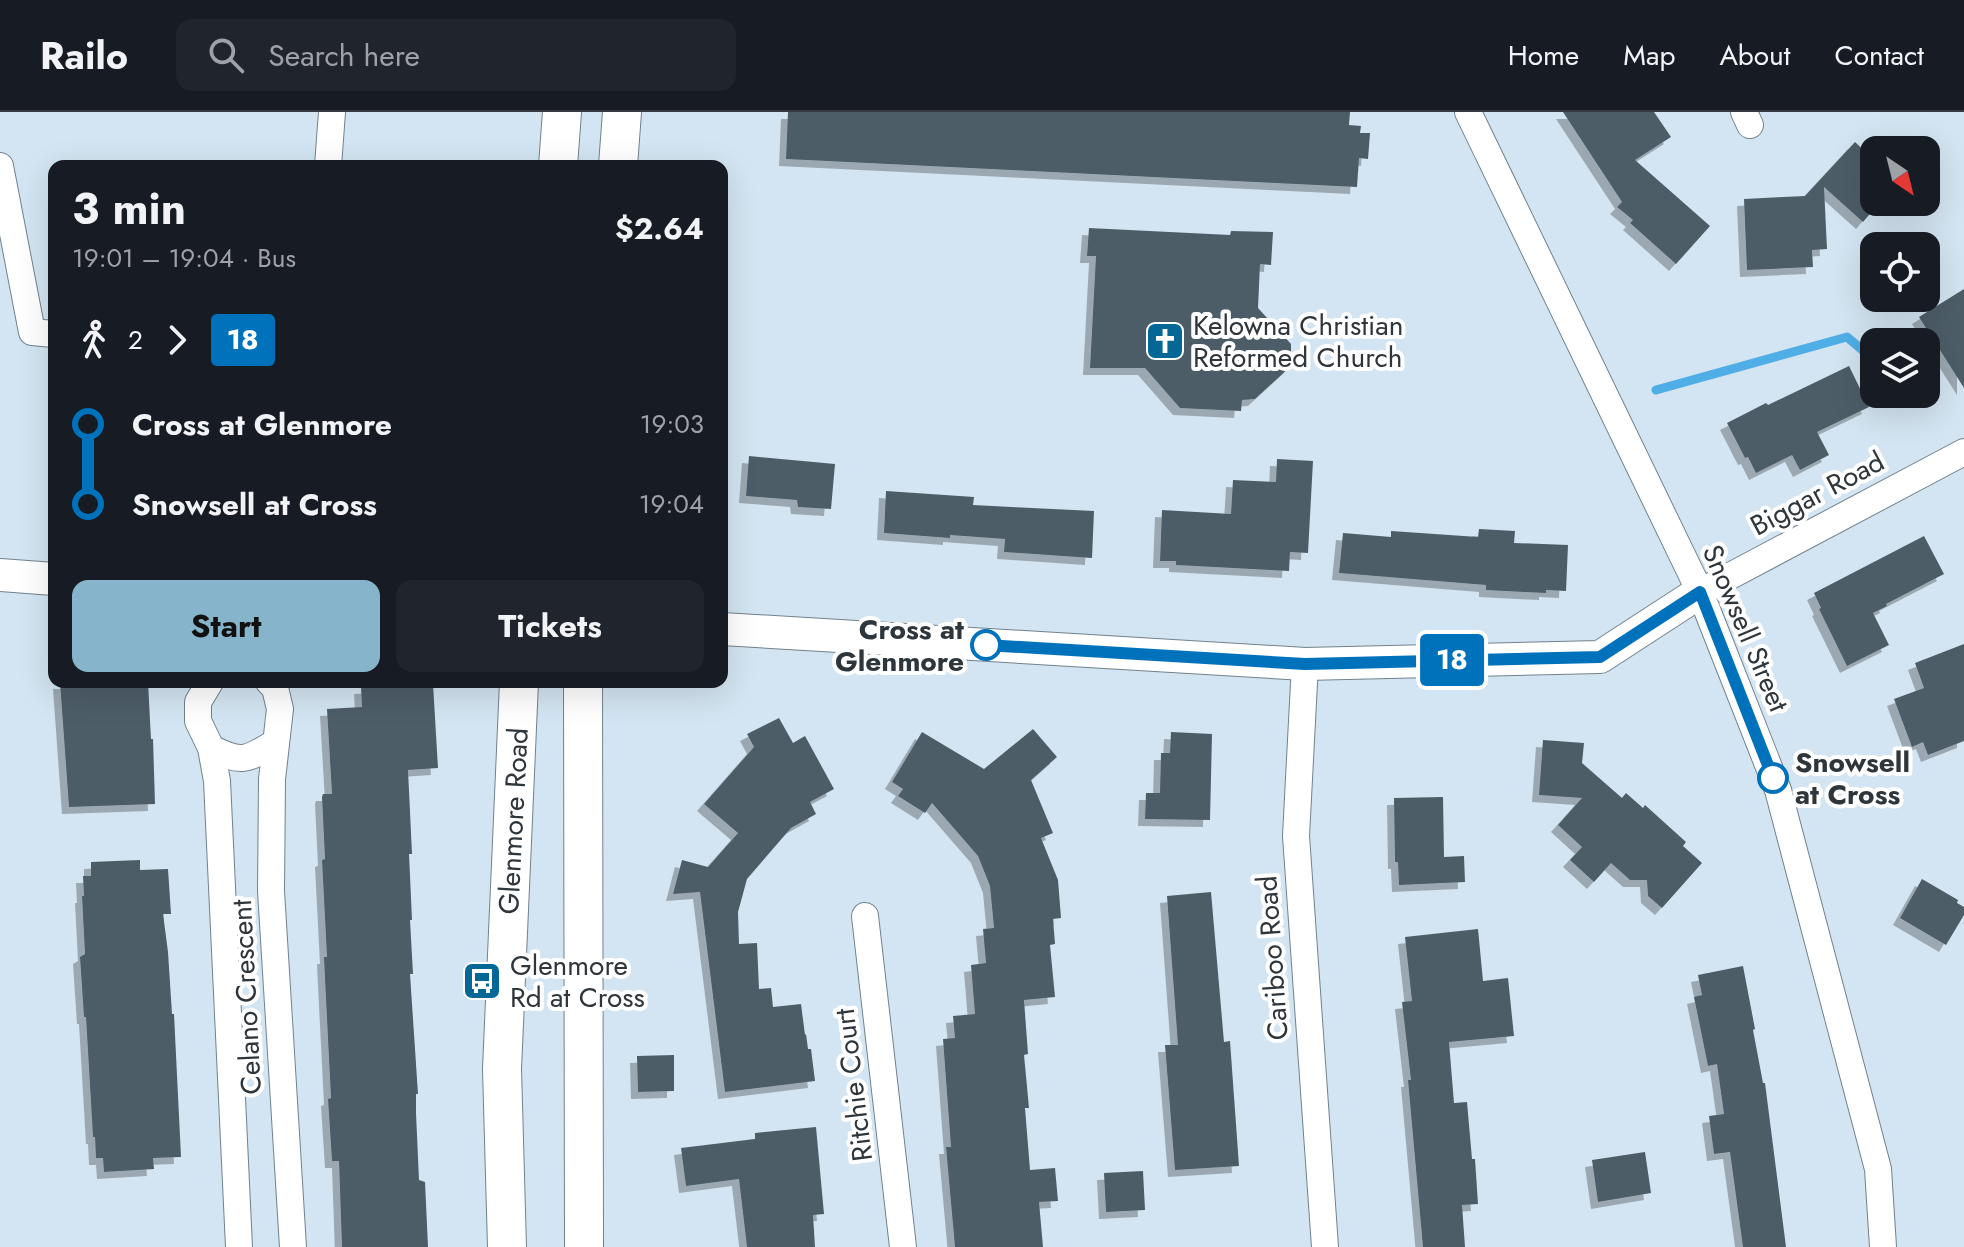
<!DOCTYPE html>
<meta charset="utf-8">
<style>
:root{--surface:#171b24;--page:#20242c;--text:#f1f3f6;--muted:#9ea1a6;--line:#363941;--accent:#86b4cb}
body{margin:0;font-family:Jost,sans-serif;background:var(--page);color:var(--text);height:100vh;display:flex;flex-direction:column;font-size:30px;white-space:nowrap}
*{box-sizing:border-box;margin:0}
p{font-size:26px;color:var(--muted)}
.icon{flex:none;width:44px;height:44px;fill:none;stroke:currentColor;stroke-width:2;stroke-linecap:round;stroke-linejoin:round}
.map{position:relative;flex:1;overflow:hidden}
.sheet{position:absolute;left:48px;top:48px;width:680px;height:528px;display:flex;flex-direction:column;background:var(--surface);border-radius:16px;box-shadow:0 8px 32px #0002}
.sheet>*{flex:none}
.badge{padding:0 16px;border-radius:6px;font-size:28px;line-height:52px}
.needle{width:52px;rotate:145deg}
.controls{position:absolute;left:1860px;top:24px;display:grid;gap:16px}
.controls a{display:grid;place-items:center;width:80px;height:80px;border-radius:16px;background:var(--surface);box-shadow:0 8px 32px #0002;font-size:40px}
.map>.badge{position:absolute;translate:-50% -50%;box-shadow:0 0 0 4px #fff}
.legs{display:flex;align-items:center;gap:12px;height:88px;padding:0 24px;font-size:26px}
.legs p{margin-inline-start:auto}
.headline{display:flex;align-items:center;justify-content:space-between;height:136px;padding:0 24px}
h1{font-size:44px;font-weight:700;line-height:60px}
.cta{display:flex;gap:16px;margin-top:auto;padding:16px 24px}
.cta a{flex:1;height:92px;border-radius:16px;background:var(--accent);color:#111;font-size:32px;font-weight:700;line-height:92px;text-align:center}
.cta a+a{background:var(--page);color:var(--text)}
ul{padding:0 24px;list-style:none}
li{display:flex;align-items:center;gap:28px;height:80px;font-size:30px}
li i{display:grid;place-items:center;width:12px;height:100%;margin:0 10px;background:currentColor}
li i::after{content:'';width:20px;height:20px;margin:-10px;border:6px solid;border-radius:50%;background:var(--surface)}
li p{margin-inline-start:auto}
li:first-child i{background:linear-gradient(#0000 50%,currentColor 0)}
li:last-child i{background:linear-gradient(currentColor 50%,#0000 0)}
header{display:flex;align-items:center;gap:48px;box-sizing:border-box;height:112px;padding:0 40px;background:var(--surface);border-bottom:2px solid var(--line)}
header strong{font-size:38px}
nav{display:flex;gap:44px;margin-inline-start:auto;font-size:28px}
.search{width:560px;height:72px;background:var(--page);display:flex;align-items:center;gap:20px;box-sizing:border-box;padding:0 28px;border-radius:16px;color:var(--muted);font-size:30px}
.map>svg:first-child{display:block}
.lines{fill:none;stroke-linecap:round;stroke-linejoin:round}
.stream{stroke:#50aee6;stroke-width:9}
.building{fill:#4d5d68;filter:url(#shadow)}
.minor-casing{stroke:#71828d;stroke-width:28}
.tertiary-casing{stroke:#71828d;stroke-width:34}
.secondary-casing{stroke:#71828d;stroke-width:40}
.minor{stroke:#fff;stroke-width:26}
.tertiary{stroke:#fff;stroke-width:32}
.secondary{stroke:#fff;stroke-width:38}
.line-1-casing{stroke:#fff;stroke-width:18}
.line-1{stroke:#0072bc;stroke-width:12}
.stop-1-dot{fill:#fff;stroke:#0072bc;stroke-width:4}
.labels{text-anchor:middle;stroke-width:8;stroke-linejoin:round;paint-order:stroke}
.poi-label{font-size:28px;fill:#2f363b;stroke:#fff;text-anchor:start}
.street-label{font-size:28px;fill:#2f363b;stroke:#fff}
.stop-label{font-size:28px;font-weight:bold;fill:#2f363b;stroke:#fff;text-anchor:end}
</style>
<header>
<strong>Railo</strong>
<div class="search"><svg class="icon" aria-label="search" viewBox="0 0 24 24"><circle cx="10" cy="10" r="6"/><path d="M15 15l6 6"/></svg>Search here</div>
<nav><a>Home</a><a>Map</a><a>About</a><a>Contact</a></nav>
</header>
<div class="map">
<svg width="1964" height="1135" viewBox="0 0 1964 1135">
<defs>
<filter id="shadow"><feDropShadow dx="-7" dy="7" stdDeviation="0" flood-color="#0004"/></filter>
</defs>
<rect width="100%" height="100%" fill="#d3e5f2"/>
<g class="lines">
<polyline class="stream" points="1656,278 1847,225 1874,248"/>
</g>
<g class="building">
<polygon points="788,0 1350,0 1349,13 1361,14 1360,21 1370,21 1368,47 1359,46 1357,75 786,47"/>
<polygon points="1563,0 1654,0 1671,25 1635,48 1710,114 1676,152 1630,111 1633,108 1617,95 1622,90"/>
<polygon points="1855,30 1874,48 1874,97 1863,110 1824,75 1827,137 1812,138 1813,155 1747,158 1744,87 1805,84"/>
<polygon points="1089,116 1230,123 1231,119 1273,120 1271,153 1260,152 1258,196 1291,232 1291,254 1255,287 1242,288 1241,299 1180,296 1145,256 1090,256 1096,144 1087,144"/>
<polygon points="1964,177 1964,276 1919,205"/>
<polygon points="1849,254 1869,295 1817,320 1829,343 1800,358 1792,343 1756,361 1748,345 1745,346 1727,311 1766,291 1768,293"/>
<polygon points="749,344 835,352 831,397 798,395 797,388 746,384"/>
<polygon points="1277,347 1313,349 1308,441 1290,440 1289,459 1176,453 1176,449 1160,449 1162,398 1231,402 1233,368 1276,370"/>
<polygon points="886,379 974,385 973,393 1094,399 1092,446 1004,440 1005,427 950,423 950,426 884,421"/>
<polygon points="1479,417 1515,419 1514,431 1568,433 1566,479 1546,478 1546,481 1486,478 1486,473 1339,461 1343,421 1391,425 1391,419 1478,425"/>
<polygon points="1924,424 1944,462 1886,492 1887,494 1873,501 1889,533 1847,554 1819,497 1821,496 1814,481"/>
<polygon points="1964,532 1964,629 1928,643 1923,630 1912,635 1894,587 1924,576 1915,551"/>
<polygon points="60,570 148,570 151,627 153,627 155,692 69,695"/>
<polygon points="433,572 438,656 408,658 412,742 409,742 412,808 410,808 413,862 410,862 418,982 416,982 416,1001 419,1068 425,1070 428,1135 342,1135 339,1049 332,1049 328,987 331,986 325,867 324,845 327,845 322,748 325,747 322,685 323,682 332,682 327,597 362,595 361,575"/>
<polygon points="779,606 793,631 805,624 834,677 810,690 816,702 791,716 747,767 738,800 739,832 757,831 759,877 771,876 773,895 801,892 805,923 806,922 808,937 811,937 815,969 725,980 700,780 673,782 682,748 708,755 738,721 704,692 754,635 747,622"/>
<polygon points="1033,617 1057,645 1031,668 1053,721 1041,726 1058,768 1061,806 1053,807 1055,832 1050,833 1055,885 1024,888 1028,942 1024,943 1029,996 1025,996 1030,1058 1055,1056 1058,1089 1039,1090 1043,1135 955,1135 946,1035 951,1035 943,927 955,926 953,904 975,902 971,853 986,851 983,817 994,816 990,774 978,744 932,691 925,701 898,684 903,677 892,670 922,620 984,657"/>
<polygon points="1171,620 1212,622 1210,708 1145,707 1146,681 1160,681 1161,641 1170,641"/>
<polygon points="1543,628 1584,631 1582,651 1622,686 1626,681 1643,696 1645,693 1686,730 1683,734 1702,751 1662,796 1648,784 1647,768 1630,768 1611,751 1594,770 1570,748 1582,735 1558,713 1582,686 1539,683"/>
<polygon points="1443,685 1444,745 1464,744 1465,770 1399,773 1398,750 1395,750 1394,686"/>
<polygon points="140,748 140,758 168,757 171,802 163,802 168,840 172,902 174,902 181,1045 153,1046 154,1057 104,1060 103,1046 96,1046 95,1025 93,1025 86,905 84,905 80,845 85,842 82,784 84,784 83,764 91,764 91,750"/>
<polygon points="1922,767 1958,788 1957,791 1964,795 1964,803 1946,833 1900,806"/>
<polygon points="1211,780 1224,930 1230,929 1239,1054 1175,1058 1165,933 1178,933 1167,784"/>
<polygon points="1478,817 1483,869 1508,866 1514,924 1449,930 1454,991 1467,990 1472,1047 1475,1047 1478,1092 1462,1093 1465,1135 1423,1135 1408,968 1411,968 1402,890 1412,889 1405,825"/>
<polygon points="1743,854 1755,917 1753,918 1763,971 1765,971 1786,1135 1743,1135 1730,1040 1714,1042 1709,1004 1724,1002 1717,952 1708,954 1694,885 1702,883 1698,863"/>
<polygon points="674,943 674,979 638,980 637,944"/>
<polygon points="816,1015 824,1102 813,1103 815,1135 747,1135 739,1067 686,1074 681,1036 755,1027 755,1021"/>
<polygon points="1645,1040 1651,1081 1598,1090 1592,1048"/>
<polygon points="1143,1059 1145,1098 1106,1100 1104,1061"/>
</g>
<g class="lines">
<g class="minor-casing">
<g id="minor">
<polyline points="1468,0 1700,480 1778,678 1878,1057 1883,1135"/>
<polyline points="1744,0 1750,13"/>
<polyline points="0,54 32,220 54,222"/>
<polyline points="328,54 332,0"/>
<polyline points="1700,480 1964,340"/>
<polyline points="1305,552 1296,724 1325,1135"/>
<polyline points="210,570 198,590 198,609 211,636 217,669 239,1135"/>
<polyline points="269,570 275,576 280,597 272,667 271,779 293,1135"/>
<path d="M211,636C242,652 247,648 276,630"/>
<polyline points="865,804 903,1135"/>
</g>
</g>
<g class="tertiary-casing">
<g id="tertiary">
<polyline points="0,463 54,467"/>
<polyline points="722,517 1305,552 1600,545 1700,480"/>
</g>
</g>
<g class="secondary-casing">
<g id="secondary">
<polyline points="558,54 562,0"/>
<polyline points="618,54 622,0"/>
<polyline points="583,570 584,1135"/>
<polyline points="507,1135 502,957 519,570"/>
</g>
</g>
<use href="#minor" class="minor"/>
<use href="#tertiary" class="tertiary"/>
<use href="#secondary" class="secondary"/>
</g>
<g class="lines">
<g class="line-1-casing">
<polyline id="line-1" points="986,533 1305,552 1600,545 1700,480 1773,666"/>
</g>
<use href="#line-1" class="line-1"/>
</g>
<defs>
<g id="church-square" transform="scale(2)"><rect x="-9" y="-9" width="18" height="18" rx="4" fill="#046796" stroke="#fff"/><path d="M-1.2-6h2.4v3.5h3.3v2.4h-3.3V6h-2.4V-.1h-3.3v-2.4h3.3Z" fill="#fff"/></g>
<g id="bus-square" transform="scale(2)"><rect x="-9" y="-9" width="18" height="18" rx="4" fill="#046796" stroke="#fff"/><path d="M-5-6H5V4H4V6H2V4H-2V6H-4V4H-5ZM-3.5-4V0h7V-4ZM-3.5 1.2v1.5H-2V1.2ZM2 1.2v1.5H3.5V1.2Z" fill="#fff"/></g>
</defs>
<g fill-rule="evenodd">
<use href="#church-square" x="1165" y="229"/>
<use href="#bus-square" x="482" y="869"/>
</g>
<g class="stop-1-dot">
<circle cx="986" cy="533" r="14"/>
<circle cx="1773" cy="666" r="14"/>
</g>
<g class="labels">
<g class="poi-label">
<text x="1193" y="223">Kelowna Christian<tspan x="1193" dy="32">Reformed Church</tspan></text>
<text x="510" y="863">Glenmore<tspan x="510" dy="32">Rd at Cross</tspan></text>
</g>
<g class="street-label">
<text transform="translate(1817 381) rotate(-28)" y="10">Biggar Road</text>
<text transform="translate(1746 516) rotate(67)" y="10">Snowsell Street</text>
<text transform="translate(513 709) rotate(-87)" y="10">Glenmore Road</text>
<text transform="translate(1272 846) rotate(-94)" y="10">Cariboo Road</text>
<text transform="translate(246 885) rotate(-93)" y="10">Celano Crescent</text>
<text transform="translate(853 973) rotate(-97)" y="10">Ritchie Court</text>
</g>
<g class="stop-label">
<text x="964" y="527">Cross at<tspan x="964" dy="32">Glenmore</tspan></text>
<text x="1795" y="660" text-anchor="start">Snowsell<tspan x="1795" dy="32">at Cross</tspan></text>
</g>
</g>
</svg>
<div class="controls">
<a><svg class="needle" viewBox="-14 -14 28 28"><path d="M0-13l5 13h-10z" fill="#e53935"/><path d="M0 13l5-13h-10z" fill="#9ea1a6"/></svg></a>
<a><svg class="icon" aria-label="locate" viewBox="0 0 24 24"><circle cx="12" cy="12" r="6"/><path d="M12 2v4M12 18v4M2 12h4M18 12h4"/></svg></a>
<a><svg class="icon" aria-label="layers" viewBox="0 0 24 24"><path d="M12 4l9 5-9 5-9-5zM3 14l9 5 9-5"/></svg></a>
</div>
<b class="badge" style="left:1452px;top:548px;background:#0072bc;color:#fff">18</b>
<section class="sheet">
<div class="headline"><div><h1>3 min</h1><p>19:01 – 19:04 · Bus</p></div><b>$2.64</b></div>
<div class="legs"><svg class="icon" aria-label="walk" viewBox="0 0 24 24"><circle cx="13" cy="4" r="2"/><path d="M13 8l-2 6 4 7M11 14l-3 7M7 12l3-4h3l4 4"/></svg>2<svg class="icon" aria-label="forward" viewBox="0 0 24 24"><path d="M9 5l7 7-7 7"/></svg><b class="badge" style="background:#0072bc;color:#fff">18</b></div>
<ul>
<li><i style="color:#0072bc"></i><b>Cross at Glenmore</b><p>19:03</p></li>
<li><i style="color:#0072bc"></i><b>Snowsell at Cross</b><p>19:04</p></li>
</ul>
<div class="cta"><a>Start</a><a>Tickets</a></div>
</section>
</div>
